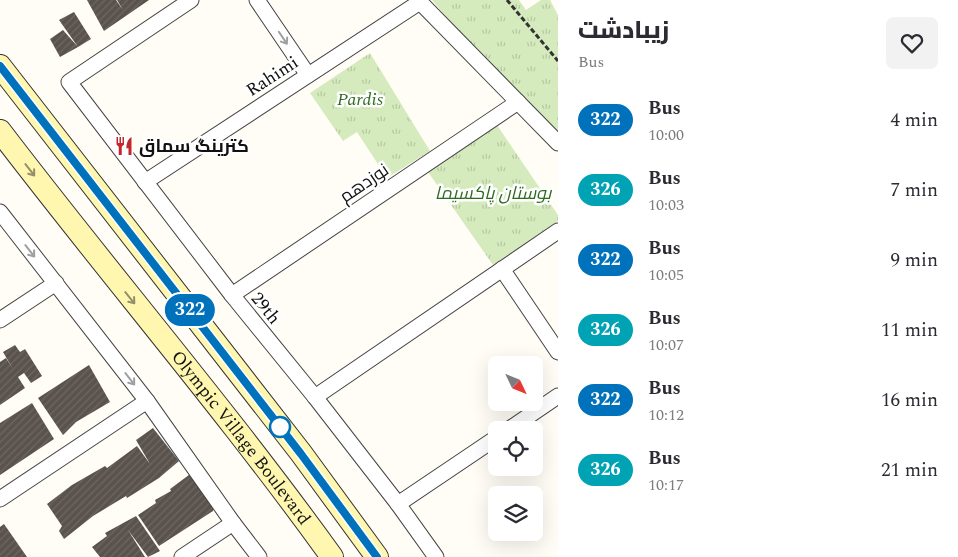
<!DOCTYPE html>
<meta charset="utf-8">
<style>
:root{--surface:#fff;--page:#f2f2f3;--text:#2b2b33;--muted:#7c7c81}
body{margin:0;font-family:Spectral,Cairo,serif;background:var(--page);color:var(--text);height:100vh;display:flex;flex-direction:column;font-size:19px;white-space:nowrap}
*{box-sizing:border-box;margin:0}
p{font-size:16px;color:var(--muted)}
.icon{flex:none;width:28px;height:28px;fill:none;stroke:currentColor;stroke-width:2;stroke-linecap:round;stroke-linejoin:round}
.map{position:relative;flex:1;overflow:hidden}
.panel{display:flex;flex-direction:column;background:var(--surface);width:400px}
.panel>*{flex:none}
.badge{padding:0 10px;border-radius:16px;font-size:18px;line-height:32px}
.needle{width:32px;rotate:133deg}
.buttons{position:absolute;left:488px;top:356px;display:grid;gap:10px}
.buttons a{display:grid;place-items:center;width:55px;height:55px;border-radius:8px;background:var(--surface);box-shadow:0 5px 20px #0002;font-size:25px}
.map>.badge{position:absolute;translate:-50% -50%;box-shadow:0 0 0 2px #fff}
.round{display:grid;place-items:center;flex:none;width:52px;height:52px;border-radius:8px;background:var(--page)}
.head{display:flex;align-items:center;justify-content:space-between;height:85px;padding:0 20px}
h1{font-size:24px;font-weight:800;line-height:38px}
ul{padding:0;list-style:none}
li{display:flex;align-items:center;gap:15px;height:70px;padding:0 20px}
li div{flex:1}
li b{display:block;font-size:19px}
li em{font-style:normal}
li .badge{min-width:55px;font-weight:700;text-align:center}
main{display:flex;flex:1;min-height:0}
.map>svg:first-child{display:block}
.park{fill:url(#park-tufts)}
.building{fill:url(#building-hatch)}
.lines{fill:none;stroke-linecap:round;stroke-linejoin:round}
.minor-casing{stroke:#444;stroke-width:17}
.secondary-casing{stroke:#333;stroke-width:24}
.path{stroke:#333;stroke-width:3;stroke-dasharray:5 2.5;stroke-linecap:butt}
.minor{stroke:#fff;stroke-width:15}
.secondary{stroke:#fff6b0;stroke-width:22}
.oneway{stroke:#a0a0a0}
.oneway2{stroke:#948f68}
.line-casing{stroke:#fff;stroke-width:11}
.line{stroke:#0072bc;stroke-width:8}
.stop-dot{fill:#fff;stroke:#0072bc;stroke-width:2.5}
.labels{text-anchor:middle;stroke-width:5;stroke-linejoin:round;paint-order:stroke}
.street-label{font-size:18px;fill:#111;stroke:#fff}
.park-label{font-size:18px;font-style:italic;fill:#2f6b1f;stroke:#fff}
.poi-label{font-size:18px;font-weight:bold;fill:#111;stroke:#fff;text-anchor:start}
</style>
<main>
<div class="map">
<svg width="558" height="557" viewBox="0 0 558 557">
<defs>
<pattern id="park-tufts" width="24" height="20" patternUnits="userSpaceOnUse" patternTransform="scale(1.25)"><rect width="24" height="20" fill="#d5ebbd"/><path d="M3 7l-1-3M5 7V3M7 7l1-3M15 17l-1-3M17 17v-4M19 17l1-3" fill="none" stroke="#b6c8a1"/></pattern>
<pattern id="building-hatch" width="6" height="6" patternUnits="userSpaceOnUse" patternTransform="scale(1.25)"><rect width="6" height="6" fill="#5a524d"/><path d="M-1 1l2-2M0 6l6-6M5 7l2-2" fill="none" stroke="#6d6662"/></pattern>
</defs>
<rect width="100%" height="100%" fill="#fffdf5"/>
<g class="park">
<polygon points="432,0 519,0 526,10 541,0 550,0 558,15 558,134 494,74"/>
<polygon points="370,53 430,151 387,178 357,132 343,141 310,93"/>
<polygon points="497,125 558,215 558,221 493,265 428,172"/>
</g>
<g class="building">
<polygon points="87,0 116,0 123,10 117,0 149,0 104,31"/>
<polygon points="74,12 91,39 78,47 60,57 50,39 63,30 78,47 59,20"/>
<polygon points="15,345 20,352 25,349 42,376 31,383 24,373 18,377 25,388 0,405 0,362 6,358 13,369 3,352"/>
<polygon points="89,365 110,402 76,422 63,435 38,398"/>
<polygon points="32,403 54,439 0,475 0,423"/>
<polygon points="153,428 179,461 159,478 127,498 126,496 93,516 64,539 59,531 62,526 47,504 72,485 105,466 107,468 137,446 150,464 136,440"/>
<polygon points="193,472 215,501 213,511 159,546 138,515 156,503 155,500 171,491 170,489"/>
<polygon points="136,516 160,551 148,557 128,530 145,557 100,557 92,547 107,536 105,533"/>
<polygon points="4,524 27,557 0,557 0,527"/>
</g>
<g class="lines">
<g class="minor-casing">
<g id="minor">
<polyline points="191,0 69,82 232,295 315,397 398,504 436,557"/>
<polyline points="257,0 308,75"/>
<polyline points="418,0 558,143"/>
<polyline points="145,182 420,2"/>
<polyline points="0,212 147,401 233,523 259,557"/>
<polyline points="502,269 558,352"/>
<polyline points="232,295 518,102"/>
<polyline points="0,320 56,283"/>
<polyline points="315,397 558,231"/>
<polyline points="508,430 558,396"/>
<polyline points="0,499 147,401"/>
<polyline points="398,504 496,438"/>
<polyline points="182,557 233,523"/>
</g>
</g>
<g class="secondary-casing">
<g id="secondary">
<polyline points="0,66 301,453 377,557"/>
<path id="s1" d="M0,131C109,274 227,411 332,557"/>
</g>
</g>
<polyline class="path" points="507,0 558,61"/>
<use href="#minor" class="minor"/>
<use href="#secondary" class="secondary"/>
</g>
<defs><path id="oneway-shaft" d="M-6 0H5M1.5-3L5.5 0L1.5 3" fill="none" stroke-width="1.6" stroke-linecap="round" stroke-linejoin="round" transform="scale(1.25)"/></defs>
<g class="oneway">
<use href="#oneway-shaft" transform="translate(283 38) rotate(56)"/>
<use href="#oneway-shaft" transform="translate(30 251) rotate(52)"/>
<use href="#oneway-shaft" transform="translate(130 379) rotate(52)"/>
</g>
<g class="oneway2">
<use href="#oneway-shaft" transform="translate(30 170) rotate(52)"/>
<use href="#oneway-shaft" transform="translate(130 298) rotate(51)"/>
</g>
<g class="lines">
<g class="line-casing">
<polyline id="line" points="0,66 301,454 377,557"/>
</g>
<use href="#line" class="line"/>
</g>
<defs>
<g id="restaurant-bare" transform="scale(1.5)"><path d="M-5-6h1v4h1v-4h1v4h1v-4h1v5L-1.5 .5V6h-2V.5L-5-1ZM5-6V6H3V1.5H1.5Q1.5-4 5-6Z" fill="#c4262e" stroke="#fff" stroke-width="2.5" paint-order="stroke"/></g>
</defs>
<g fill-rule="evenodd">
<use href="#restaurant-bare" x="124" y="146"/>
</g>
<circle class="stop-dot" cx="280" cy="427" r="10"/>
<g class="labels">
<g class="street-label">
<text transform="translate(272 76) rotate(-33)" y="6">Rahimi</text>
<text transform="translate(364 183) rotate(-34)" y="6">نوزدهم</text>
<text transform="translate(266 308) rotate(51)" y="6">29th</text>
<text dy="6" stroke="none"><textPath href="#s1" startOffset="390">Olympic Village Boulevard</textPath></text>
</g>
<g class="park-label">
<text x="360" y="105">Pardis</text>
<text x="493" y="199">بوستان پاکسیما</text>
</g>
<g class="poi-label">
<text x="139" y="152">کترینگ سماق</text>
</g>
</g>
</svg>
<div class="buttons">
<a><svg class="needle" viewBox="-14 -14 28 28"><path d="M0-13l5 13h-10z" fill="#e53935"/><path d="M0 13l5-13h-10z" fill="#7c7c81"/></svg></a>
<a><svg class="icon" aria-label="locate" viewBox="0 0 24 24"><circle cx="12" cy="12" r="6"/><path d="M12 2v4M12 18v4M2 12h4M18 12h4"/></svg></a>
<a><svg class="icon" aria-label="layers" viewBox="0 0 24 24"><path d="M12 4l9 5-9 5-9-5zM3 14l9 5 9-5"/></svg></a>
</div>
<b class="badge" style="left:190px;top:310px;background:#0072bc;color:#fff">322</b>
</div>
<section class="panel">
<div class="head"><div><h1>زیبادشت</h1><p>Bus</p></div><a class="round"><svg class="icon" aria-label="heart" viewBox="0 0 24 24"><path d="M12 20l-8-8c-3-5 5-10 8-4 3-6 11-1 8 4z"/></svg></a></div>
<ul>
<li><span class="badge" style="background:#0072bc;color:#fff">322</span><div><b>Bus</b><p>10:00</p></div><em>4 min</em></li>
<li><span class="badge" style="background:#00a3b4;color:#fff">326</span><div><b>Bus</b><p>10:03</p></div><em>7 min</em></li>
<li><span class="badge" style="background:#0072bc;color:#fff">322</span><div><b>Bus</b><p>10:05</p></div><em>9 min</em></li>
<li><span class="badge" style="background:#00a3b4;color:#fff">326</span><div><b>Bus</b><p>10:07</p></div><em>11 min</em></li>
<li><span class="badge" style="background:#0072bc;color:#fff">322</span><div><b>Bus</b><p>10:12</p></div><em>16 min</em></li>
<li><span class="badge" style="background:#00a3b4;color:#fff">326</span><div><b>Bus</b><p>10:17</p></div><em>21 min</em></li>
</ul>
</section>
</main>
